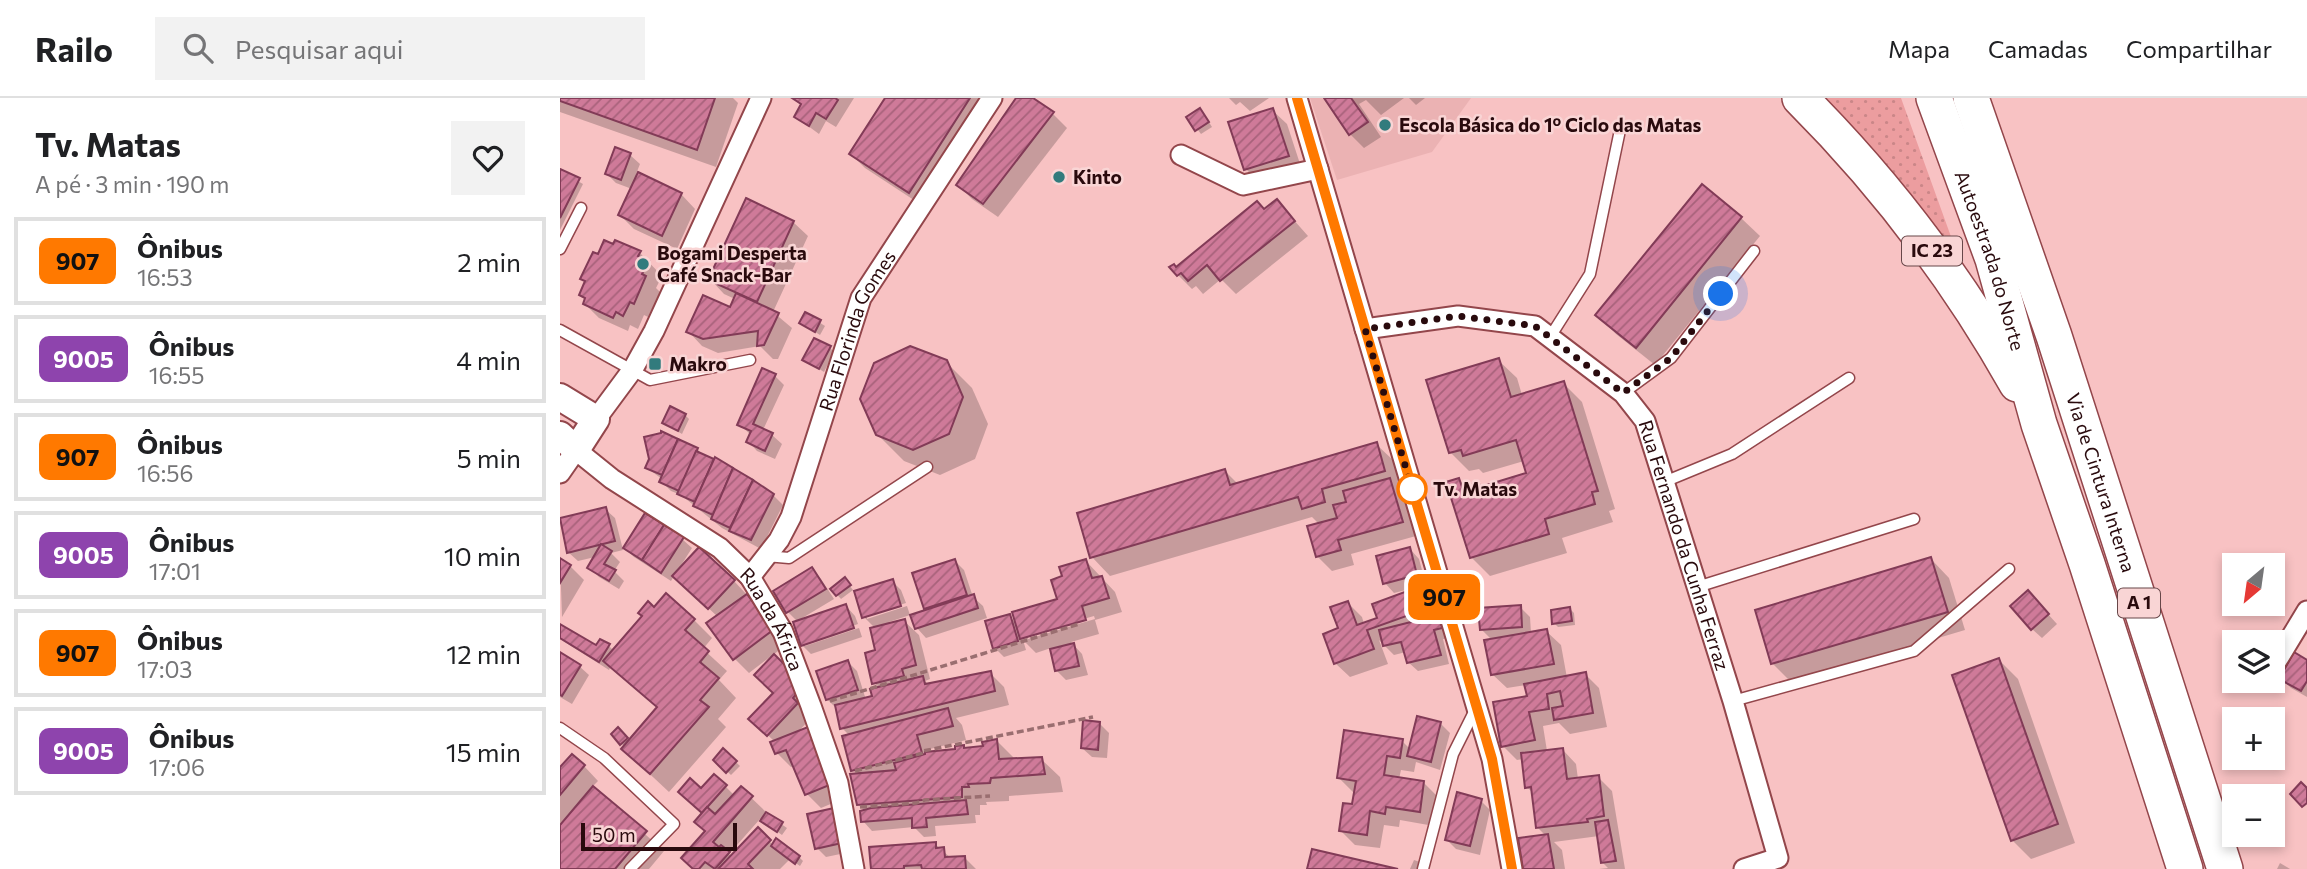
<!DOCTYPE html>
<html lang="pt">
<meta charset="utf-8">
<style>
:root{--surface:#fff;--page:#f2f2f2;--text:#202124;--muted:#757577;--line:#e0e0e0}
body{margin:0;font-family:Commissioner,sans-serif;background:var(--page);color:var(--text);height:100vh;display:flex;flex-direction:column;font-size:26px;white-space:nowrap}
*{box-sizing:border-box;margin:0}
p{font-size:23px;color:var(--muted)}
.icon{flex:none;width:38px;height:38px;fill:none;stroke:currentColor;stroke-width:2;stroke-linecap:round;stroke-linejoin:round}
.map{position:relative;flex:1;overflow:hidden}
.panel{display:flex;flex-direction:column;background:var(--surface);width:560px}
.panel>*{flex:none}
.badge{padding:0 14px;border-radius:10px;font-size:24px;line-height:46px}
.needle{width:46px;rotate:209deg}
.fabs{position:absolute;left:1662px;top:455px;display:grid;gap:14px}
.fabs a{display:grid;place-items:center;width:63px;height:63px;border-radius:0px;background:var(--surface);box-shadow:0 4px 10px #0003;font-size:35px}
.scale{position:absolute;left:21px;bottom:18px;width:156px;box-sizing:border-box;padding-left:7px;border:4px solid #290a0d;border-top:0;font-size:19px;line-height:24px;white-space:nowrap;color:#290a0d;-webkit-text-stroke:5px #f9d5d5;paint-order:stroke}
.you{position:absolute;width:35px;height:35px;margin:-18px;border:5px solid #fff;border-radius:50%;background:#1a73e8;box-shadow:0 0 0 10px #1a73e833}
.map>.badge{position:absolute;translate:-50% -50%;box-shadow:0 0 0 4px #fff}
.round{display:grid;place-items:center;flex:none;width:74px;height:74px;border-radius:0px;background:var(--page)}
.headline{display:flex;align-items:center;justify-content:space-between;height:119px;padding:0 35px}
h1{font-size:33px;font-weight:700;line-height:52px}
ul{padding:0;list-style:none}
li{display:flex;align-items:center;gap:21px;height:88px;margin:0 14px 10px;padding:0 21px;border:4px solid var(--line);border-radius:0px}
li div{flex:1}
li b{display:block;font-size:26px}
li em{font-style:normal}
li .badge{min-width:77px;font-weight:700;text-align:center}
header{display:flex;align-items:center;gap:42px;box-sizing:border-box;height:98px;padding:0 35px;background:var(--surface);border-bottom:2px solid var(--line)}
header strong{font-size:33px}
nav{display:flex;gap:38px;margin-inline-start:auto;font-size:24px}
.search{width:490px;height:63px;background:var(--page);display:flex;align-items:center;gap:18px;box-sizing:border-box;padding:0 24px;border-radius:0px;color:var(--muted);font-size:26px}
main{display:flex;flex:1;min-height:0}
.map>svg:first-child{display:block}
.built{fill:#ebb2b3}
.green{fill:url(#green-dots)}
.shadow{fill:#0003;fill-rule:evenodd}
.building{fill:url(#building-hatch);stroke:#823b57;stroke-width:2}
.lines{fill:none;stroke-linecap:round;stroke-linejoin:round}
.lane-casing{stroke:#93464b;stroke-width:13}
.street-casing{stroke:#93464b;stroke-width:23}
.secondary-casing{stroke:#93464b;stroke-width:30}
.highway-casing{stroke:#93464b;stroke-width:38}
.path{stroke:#9a6e70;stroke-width:3.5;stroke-dasharray:7 3.5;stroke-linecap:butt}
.lane{stroke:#fff;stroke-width:10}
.street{stroke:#fff;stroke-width:19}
.secondary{stroke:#fff;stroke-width:26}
.highway{stroke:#fff;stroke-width:35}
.line-casing{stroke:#fff;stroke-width:16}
.line{stroke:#ff7900;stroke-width:10}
.walk{stroke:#290a0d;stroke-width:7;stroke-dasharray:0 12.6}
.poi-dot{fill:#327b7d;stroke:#f9d5d5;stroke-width:2.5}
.stop-dot{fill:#fff;stroke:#ff7900;stroke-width:3.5}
.labels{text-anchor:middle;stroke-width:5;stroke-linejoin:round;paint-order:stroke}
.shield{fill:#f9d5d5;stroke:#674749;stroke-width:2}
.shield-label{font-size:18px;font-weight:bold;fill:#290a0d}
.poi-label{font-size:19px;font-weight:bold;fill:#290a0d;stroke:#f9d5d5;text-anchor:start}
.street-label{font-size:19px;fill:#290a0d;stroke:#f9d5d5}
.stop-label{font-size:19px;font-weight:bold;fill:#290a0d;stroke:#f9d5d5;text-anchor:start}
</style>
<header>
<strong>Railo</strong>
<div class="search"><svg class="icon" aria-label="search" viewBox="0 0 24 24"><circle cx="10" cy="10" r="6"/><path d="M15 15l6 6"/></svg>Pesquisar aqui</div>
<nav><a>Mapa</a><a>Camadas</a><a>Compartilhar</a></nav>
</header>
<main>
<section class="panel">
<div class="headline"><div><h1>Tv. Matas</h1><p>A pé · 3 min · 190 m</p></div><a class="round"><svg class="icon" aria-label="heart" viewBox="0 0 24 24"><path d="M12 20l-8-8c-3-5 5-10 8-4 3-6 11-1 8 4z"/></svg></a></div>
<ul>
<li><span class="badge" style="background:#ff7900;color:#111">907</span><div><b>Ônibus</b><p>16:53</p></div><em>2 min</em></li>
<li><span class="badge" style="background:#8e44ad;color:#fff">9005</span><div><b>Ônibus</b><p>16:55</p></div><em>4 min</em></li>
<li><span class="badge" style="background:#ff7900;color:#111">907</span><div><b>Ônibus</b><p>16:56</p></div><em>5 min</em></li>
<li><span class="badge" style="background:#8e44ad;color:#fff">9005</span><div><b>Ônibus</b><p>17:01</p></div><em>10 min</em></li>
<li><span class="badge" style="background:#ff7900;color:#111">907</span><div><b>Ônibus</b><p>17:03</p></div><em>12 min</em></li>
<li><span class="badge" style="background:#8e44ad;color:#fff">9005</span><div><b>Ônibus</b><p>17:06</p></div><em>15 min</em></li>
</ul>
</section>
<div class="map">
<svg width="1747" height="771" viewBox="0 0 1747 771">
<defs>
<pattern id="green-dots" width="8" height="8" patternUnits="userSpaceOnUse" patternTransform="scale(1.75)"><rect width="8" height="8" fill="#ec9d9f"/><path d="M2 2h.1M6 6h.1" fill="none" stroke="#ca8688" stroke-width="1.8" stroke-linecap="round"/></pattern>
<pattern id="building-hatch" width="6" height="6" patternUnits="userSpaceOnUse" patternTransform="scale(1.75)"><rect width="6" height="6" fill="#cf7a99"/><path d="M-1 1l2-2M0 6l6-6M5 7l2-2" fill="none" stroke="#a8627b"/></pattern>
</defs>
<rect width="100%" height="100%" fill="#f8c2c3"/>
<polygon class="built" points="750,0 911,0 872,54 777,82"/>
<polygon class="green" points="1265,0 1341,0 1403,172 1327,67"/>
<g class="shadow">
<polygon points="0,0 173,0 178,5 156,69 0,14"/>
<polygon points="234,0 294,0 276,29 266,23 259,36 236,19 242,8"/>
<polygon points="327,0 434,0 363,108 305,70 291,56"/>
<polygon points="458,0 470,0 493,16 507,30 438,119 412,101 398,87"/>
<polygon points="669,0 709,0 690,13 680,4 676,7"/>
<polygon points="766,0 844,0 821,17 806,2 799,6 821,39 804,50 790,36"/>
<polygon points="849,0 865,0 856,7"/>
<polygon points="712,12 727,26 742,72 700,86 686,71"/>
<polygon points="644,16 652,29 641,36 628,19"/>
<polygon points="70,57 80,66 76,76 121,96 135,111 117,151 74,131 60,117 72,91 56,85 47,76"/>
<polygon points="0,73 23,86 0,132"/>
<polygon points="717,103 748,138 676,196 661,181 643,196 636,188 632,191 618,177 616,171"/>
<polygon points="1181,120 1200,138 1095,267 1056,236 1038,217"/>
<polygon points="233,124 248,138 213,214 232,230 218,261 213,261 200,248 158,255 142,248 128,233 170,212 175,201 164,196 150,181"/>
<polygon points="80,155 102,178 96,190 100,194 88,219 84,217 78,231 70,227 68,233 39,220 25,206 26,202 21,197 27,185 22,181 39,158"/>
<polygon points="246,216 265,228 260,237 241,225"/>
<polygon points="270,250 274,254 264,274 245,262"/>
<polygon points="938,262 957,280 962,297 1003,285 1022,304 1055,411 1049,413 1053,424 1002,440 1007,455 930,478 911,459 899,382 907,390 918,387 922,390 969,376 964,363 923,375 919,371 909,373 891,355"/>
<polygon points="386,264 412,290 428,326 415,361 380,377 344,363 317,336"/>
<polygon points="215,278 224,287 203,332 212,337 222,346 215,361 197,353 188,343 191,337 179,326"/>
<polygon points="125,317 129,321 122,336 104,325"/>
<polygon points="102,335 137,351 145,359 155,363 155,361 213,397 223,407 201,451 162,430 121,397 111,393 101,383 102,381 87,370"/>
<polygon points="816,346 835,364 843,391 840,392 844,396 856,438 791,456 794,467 772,473 757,458 760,427 752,419 550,478 532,459 665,373 678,386"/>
<polygon points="45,411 55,420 63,452 51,455 60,464 54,473 64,483 59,491 39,479 29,469 35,459 18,463 8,454"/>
<polygon points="122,441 132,450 120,469 174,483 201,512 226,547 213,557 251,620 237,635 285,700 261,710 247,696 235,668 231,669 217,655 215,644 191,621 215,595 210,559 189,575 175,561 158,519 114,478 111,483 74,459 65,450"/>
<polygon points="850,451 859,461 866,487 859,488 875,504 890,540 883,541 889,566 858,573 848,564 846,554 834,557 819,542 828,566 790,579 775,565 780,531 788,505 802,519 804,526 819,521 855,492 854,490 834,495 825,485"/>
<polygon points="1371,461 1389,480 1405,532 1231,584 1212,565"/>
<polygon points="0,462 10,468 24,482 2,519"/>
<polygon points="395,463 404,472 413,499 423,508 427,520 366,540 357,530 369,513 366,510"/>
<path d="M526,463L555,494L562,514L535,522L539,536L511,544L522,556L528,577L506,582L497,573L491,550L476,555L463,542L466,552L444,559L435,550L449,518L457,526L499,502L504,479ZM534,518L535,521L468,541V537Z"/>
<polygon points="252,471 261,481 274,501 239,522 286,508 295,518 298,526 245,544 245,548 299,530 302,539 251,556 242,547 238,524 228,514 215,494"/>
<polygon points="285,482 293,492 281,501 272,491"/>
<polygon points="332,483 341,492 346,505 307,517 307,521 347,508 350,517 329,524 329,527 344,523 359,537 370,581 365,583 369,587 430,575 444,589 449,607 396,620 402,627 406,642 370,651 371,655 397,653 403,649 406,652 425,650 437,643 456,662 481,661 500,679 503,694 449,698 449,703 426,704 427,707 420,707 420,717 415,717 416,725 375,728 376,738 364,739 354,729 312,733 303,723 306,714 299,707 298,677 293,672 290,638 282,630 278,612 267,601 288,564 297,573 306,602 314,600 320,590 314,585 317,554 315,530 304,519 296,494"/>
<polygon points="1477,504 1497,526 1482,540 1472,531"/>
<polygon points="960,509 970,519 971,535 986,533 1001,547 1007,580 1025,576 1039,590 1047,629 1010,636 999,625 983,628 987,653 1002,651 1016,666 1018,681 1038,679 1052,693 1065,771 1039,771 1048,770 1042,764 1039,738 994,744 1002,752 1005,771 965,771 986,738 978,730 974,696 967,689 963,661 957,662 943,648 969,599 966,587 947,590 932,576 932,542 922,532"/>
<polygon points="94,511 134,522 152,540 143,551 167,573 159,582 176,600 158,621 166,629 109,694 63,651 65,649 53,637 58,632 69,644 98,610 51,568 49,572 0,541 0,529 37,550 49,548 54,553"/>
<polygon points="1010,511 1014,515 1015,527 998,529 994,525"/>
<polygon points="0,556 19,568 29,577 12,606 0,599"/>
<polygon points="1439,562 1458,581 1515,745 1471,761 1452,742"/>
<polygon points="1747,564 1747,599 1731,590 1721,580"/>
<polygon points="539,625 549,635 547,660 532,659 522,650"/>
<polygon points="880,625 890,635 880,672 856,664 854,674 841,672 839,681 864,685 878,699 874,728 840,722 839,729 824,727 820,750 795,747 780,732 794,708 796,694 793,694 778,679 842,643 850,651"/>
<polygon points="164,653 180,668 171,677 155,662"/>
<polygon points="24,668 38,683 32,689 104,753 89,771 0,771 0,672"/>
<polygon points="166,689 175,698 181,690 206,714 205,715 227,730 222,737 200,721 169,756 172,759 198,732 213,747 239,759 243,763 240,768 230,761 220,771 135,771 146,734 141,693"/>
<polygon points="921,703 930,712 920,757 896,751 887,742"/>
<polygon points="249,717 290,754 266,759 257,750"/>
<polygon points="375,746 392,761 405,760 416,771 312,771"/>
<polygon points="854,762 860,764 863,771 850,771"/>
<polygon points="1720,765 1730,771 1717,771"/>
</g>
<g class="building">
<polygon points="0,0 155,0 137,52 0,3"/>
<polygon points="232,0 275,0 278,2 266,21 256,15 249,28 234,19 241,6"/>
<polygon points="325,0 410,0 349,95 289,56"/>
<polygon points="456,0 473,0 494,14 423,106 396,87"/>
<polygon points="764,0 791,0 808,24 789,37"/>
<polygon points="640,10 649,24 635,33 626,19"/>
<polygon points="713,10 729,58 684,72 668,24"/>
<polygon points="55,49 71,55 61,82 45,76"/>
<polygon points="0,71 20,80 0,120"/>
<polygon points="78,74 122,95 102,138 58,117"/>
<polygon points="1142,86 1182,119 1076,250 1035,217"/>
<polygon points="186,100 234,123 197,204 148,182"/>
<polygon points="717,101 735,123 660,183 647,167 628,183 621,175 617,178 609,169 614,166 616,169 697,103 704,111"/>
<polygon points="44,142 53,146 55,142 81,153 78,158 89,163 82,176 86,178 74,206 70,204 63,218 56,214 53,220 23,206 25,200 19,197 25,183 20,181 33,154 38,156"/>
<polygon points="176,195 219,215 204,247 197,248 198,233 143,241 126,234 143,197 170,209"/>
<polygon points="245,214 261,222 255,234 239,225"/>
<polygon points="254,240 271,248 259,271 242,262"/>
<polygon points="350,248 387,262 403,299 389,336 353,352 316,337 300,301 314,265"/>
<polygon points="939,260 951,299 1004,283 1038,393 1032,394 1035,406 985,421 989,436 910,460 886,384 899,380 902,389 919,385 920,389 966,375 956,342 903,358 901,352 889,355 866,282"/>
<polygon points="202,270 216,276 193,326 213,335 205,353 186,344 191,333 177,327"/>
<polygon points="110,308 126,316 118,333 102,325"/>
<polygon points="101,333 118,341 102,377 85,370 89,361 84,339 101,335"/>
<polygon points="118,341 138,350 119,393 99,384"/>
<polygon points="817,344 825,373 762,391 765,404 742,411 738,399 530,460 517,415 665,371 670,387"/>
<polygon points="136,353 154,361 135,404 117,396"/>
<polygon points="155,359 173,370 153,417 133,408"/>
<polygon points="173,370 193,382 170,430 151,421"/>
<polygon points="830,380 843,424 778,442 781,452 756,459 747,428 777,420 773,407 786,404 783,393"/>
<polygon points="193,382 214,396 191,442 169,433"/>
<polygon points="46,409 55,443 7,455 0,420"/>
<polygon points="85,415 104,427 82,462 63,450"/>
<polygon points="104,427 124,439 101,475 82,462"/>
<polygon points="41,446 52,453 44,466 56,472 49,483 27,470"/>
<polygon points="139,449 175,482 148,511 112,478"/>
<polygon points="850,449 857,477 823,486 816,458"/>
<polygon points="1371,459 1388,514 1211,566 1195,512"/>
<polygon points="0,460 11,467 0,485"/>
<polygon points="395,461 407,497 364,511 352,475"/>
<polygon points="526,461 532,480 542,478 549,500 522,508 526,522 460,541 452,514 497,501 491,482 502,478 499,469"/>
<polygon points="252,469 266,491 226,515 213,493"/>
<polygon points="285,479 291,487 276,498 270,491"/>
<polygon points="333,481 341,508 302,520 294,493"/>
<polygon points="861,488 869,510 807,532 814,551 774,566 763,536 778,530 770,509 788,503 797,527 817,520 812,506"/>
<polygon points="1468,492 1489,516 1471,532 1450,508"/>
<polygon points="106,495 135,521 125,532 149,553 140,564 159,580 140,602 149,609 90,676 61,651 97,609 43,563 82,518 78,515 88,503 94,509"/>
<polygon points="187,496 213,532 173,562 146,525"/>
<polygon points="414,496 418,510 355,531 350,517"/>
<polygon points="286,506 294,530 241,548 233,524"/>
<polygon points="961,507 962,529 920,532 918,510"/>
<polygon points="1010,509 1012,523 992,526 991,512"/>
<polygon points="450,516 458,543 433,551 425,523"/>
<polygon points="879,517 882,530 874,532 881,557 847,565 841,544 823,548 819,532"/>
<polygon points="345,521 356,567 342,571 344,578 312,586 305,555 315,552 310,530"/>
<polygon points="0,526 36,547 40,541 50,546 39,564 0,540"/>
<polygon points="987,531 994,566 931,577 924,542"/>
<polygon points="514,545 519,568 495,573 490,551"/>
<polygon points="0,554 21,567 2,598 0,597"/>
<polygon points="1734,554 1747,562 1747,583 1741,593 1719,581"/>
<polygon points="214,556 231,573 238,594 233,600 238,605 207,638 188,621 213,595 194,577"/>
<polygon points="1439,560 1498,726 1451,743 1392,577"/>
<polygon points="288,562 298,592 266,602 256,573"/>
<polygon points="431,573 435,593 280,631 275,607 312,598 310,591 363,578 365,586"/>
<polygon points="1026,574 1033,615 994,622 992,610 1003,608 1000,593 987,596 989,611 969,614 975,642 941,649 933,604 967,598 964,586"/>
<polygon points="388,610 393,628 357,637 362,655 291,673 282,638"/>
<polygon points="857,618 881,624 871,664 847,658"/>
<polygon points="523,622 540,624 538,652 521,650"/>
<polygon points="58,629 68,640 60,647 51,636"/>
<polygon points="248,629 272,686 245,697 226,652 215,656 210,644"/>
<polygon points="784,632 843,641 840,660 827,658 824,677 864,683 860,714 826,709 825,716 810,713 807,737 779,733 783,705 792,706 796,683 777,680"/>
<polygon points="437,641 439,661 482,659 485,676 431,680 430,685 408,686 409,689 402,689 402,699 297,707 290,676 336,672 334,665 365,656 365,654 395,651 395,648 404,647 404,650 423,648 422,644"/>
<polygon points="163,650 177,663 166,675 153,662"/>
<polygon points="1003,650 1007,681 1039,677 1044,718 1027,721 1028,724 976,730 971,689 965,690 961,655"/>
<polygon points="12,656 25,667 0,697 0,669"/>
<polygon points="154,676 167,687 142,715 118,694 130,680 141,690"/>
<polygon points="1741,684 1747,690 1747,705 1742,709 1730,696"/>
<polygon points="33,688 87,733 55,771 0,771 0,727"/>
<polygon points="181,688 193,698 153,744 159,749 161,747 170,754 155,771 145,764 139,771 133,771 121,760 145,733 134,724 147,709 155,716"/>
<polygon points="897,694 922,701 910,748 885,742"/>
<polygon points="406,702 408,716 366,720 367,729 352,730 352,720 301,724 300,713 311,710"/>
<polygon points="274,710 282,745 255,751 247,716"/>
<polygon points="206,714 223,724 217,734 200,723"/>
<polygon points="1048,722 1056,763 1041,765 1035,724"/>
<polygon points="198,729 211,742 188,766 193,771 158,771"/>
<polygon points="988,736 994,771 963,771 958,740"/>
<polygon points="216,740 240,758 235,766 211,748"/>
<polygon points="376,744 376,750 384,749 385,759 405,758 406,771 362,771 361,767 344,768 344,771 311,771 309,749"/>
<polygon points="752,751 838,771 747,771"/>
</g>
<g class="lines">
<g class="lane-casing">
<g id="lane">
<polyline points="0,151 21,110"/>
<polyline points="0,232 90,282 190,262"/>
<polyline points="990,239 1030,176 1060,32"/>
<polyline points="1063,295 1111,260 1194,153"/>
<polyline points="1104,384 1172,356 1289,280"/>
<polyline points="206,458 229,460 367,369"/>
<polyline points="1137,489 1354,421"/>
<polyline points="1173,603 1354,553 1449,471"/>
<polyline points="0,630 44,660 114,726 70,771"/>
<polyline points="863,771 893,656 915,612"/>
</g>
</g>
<g class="street-casing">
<g id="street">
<polyline points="737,0 932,661 952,771"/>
<polyline points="621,57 683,87 758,71"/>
<path id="s1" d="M805,231L898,218L975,228L1063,295L1085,323L1173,603L1218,760L1184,771"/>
<polyline points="36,321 73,271 94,233 201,0"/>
<path id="s2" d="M0,375L16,352L52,381L160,450L190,479L223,534L251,608L278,685L294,771"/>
<path id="s3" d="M190,479L219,442L231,419L301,200L432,0"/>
<polyline points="1713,569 1747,513"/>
</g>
</g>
<g class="secondary-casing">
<polyline id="secondary" points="0,299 36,321 16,352 0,337"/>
</g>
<g class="highway-casing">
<g id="highway">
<path d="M1240,0C1325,85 1398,181 1457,286"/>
<path id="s4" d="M1374,0L1433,161L1479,326L1527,466L1625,771"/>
<path id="s5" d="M1411,0L1494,238L1665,771"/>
</g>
</g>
<g class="path">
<polyline points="270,603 519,526"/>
<polyline points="295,673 363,655 363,653 533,619"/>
<polyline points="300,709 356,705 365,702 430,698"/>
</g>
<use href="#lane" class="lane"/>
<use href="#street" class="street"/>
<use href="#secondary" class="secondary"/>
<use href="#highway" class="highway"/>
</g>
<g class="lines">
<g class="line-casing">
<polyline id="line" points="737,0 932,661 952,771"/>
</g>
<use href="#line" class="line"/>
<polyline class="walk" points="852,391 805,231 898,218 975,228 1063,295 1111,260 1161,196"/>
</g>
<g class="poi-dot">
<circle cx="825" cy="27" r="7"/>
<circle cx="499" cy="79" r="7"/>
<circle cx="83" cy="166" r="7"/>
<rect x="88" y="259" width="14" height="14" rx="3.5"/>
</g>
<circle class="stop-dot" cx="852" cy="391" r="14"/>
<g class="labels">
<g class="shield">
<rect x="1342" y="138.5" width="60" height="29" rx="5"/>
<rect x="1558" y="490.5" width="42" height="29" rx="5"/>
</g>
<g class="shield-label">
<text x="1372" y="159">IC 23</text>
<text x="1579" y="511">A 1</text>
</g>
<g class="poi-label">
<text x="839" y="34">Escola Básica do 1º Ciclo das Matas</text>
<text x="513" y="86">Kinto</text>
<text x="97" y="162">Bogami Desperta<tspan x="97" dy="22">Café Snack-Bar</tspan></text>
<text x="109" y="273">Makro</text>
</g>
<g class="street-label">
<text dy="7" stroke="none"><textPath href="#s4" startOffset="172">Autoestrada do Norte</textPath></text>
<text dy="7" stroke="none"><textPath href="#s3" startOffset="271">Rua Florinda Gomes</textPath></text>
<text dy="7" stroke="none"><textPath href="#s5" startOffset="406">Via de Cintura Interna</textPath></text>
<text dy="7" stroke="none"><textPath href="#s1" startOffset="448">Rua Fernando da Cunha Ferraz</textPath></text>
<text dy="7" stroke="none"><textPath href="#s2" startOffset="292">Rua da África</textPath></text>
</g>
<g class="stop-label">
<text x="873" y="398">Tv. Matas</text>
</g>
</g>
</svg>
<div class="fabs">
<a><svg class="needle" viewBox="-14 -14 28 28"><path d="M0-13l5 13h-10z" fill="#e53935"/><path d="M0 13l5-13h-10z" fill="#757577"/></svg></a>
<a><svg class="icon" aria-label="layers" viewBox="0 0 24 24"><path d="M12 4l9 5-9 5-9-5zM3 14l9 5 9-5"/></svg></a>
<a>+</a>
<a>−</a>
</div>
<div class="scale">50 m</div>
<div class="you" style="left:1161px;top:196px"></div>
<b class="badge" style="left:884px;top:499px;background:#ff7900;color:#111">907</b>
</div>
</main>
